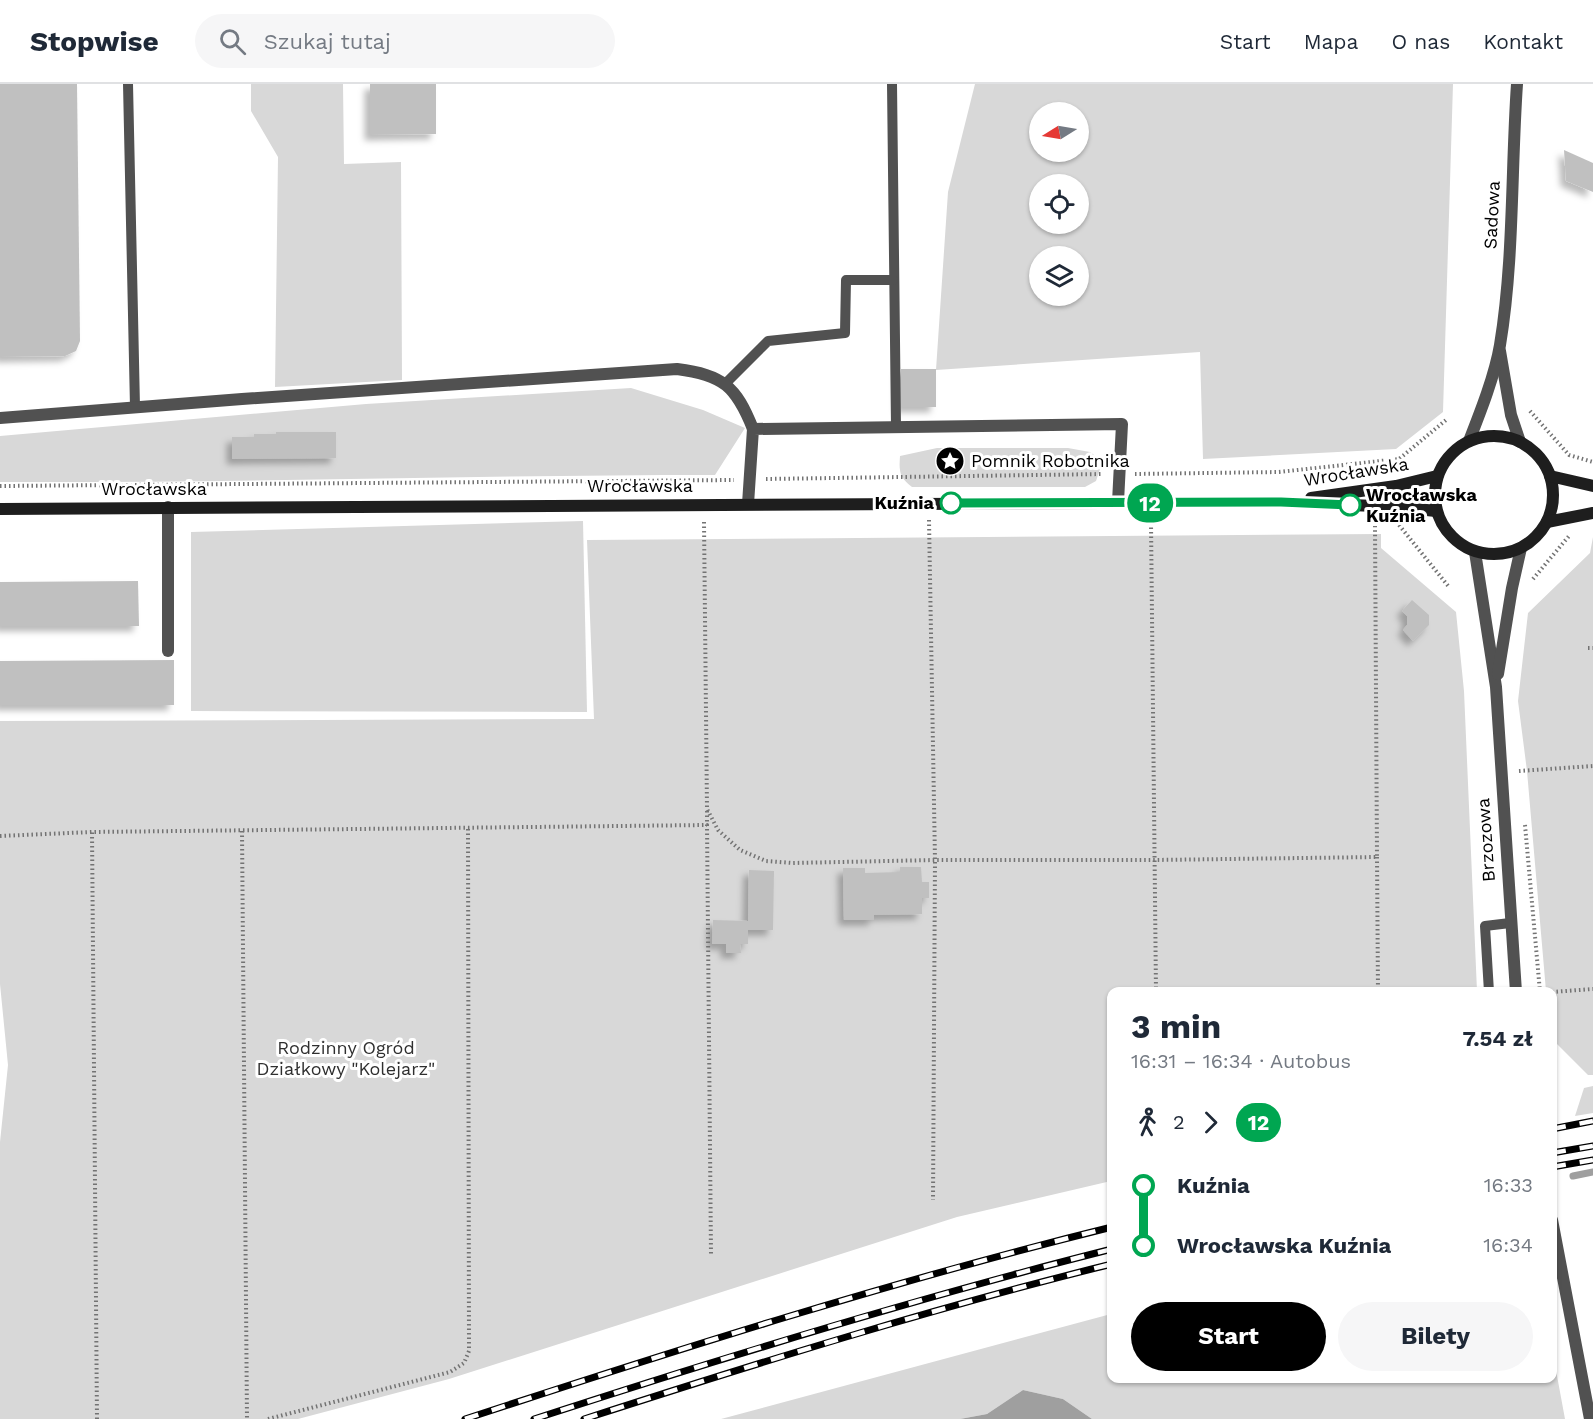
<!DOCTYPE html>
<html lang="pl">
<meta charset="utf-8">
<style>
:root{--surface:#fff;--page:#f6f6f7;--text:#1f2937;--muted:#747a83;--line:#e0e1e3;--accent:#000}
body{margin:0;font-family:"Work Sans",sans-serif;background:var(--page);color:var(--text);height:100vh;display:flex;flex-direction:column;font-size:22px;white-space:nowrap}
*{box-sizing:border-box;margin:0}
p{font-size:20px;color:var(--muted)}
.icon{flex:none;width:33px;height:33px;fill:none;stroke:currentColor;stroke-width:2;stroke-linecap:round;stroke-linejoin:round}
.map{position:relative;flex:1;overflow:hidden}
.sheet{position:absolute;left:1107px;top:903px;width:450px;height:396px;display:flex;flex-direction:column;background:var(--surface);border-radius:12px;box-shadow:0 2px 4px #0004}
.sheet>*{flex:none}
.badge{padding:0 12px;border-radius:20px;font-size:21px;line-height:39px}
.needle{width:39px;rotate:259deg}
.tools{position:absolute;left:1029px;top:18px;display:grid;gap:12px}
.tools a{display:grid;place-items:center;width:60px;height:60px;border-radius:50%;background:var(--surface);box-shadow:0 2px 4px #0004;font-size:30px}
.map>.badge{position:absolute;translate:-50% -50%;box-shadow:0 0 0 3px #fff}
.legs{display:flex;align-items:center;gap:9px;height:66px;padding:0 24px;font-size:20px}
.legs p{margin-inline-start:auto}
.headline{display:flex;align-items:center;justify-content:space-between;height:102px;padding:0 24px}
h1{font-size:33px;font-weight:700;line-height:45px}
.button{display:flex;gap:12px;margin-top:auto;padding:12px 24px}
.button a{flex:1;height:69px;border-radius:36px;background:var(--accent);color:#fff;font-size:24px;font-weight:700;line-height:69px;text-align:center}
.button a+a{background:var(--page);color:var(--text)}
ul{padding:0 24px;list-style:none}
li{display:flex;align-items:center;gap:21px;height:60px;font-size:22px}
li i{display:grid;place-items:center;width:9px;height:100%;margin:0 8px;background:currentColor}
li i::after{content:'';width:15px;height:15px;margin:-8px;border:4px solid;border-radius:50%;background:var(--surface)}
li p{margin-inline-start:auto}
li:first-child i{background:linear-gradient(#0000 50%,currentColor 0)}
li:last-child i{background:linear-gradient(currentColor 50%,#0000 0)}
header{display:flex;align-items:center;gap:36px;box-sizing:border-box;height:84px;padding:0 30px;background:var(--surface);border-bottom:2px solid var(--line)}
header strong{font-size:28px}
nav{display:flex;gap:33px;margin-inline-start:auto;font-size:21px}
.search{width:420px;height:54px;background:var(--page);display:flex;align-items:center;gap:15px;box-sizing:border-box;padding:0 21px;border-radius:33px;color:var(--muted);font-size:22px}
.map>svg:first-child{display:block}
.green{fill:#d8d8d8;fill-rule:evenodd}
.water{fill:#9f9f9f}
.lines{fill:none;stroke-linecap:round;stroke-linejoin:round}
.stream{stroke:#9f9f9f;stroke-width:7}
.building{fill:#c0c0c0;filter:url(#shadow)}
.path{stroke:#737373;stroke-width:4;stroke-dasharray:1.5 3;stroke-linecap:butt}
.service{stroke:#515151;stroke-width:10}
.minor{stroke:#515151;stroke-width:12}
.tertiary{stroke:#515151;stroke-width:12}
.secondary{stroke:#1e1e1e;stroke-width:12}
.rail-casing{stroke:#000;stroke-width:7}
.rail{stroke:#fff;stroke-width:4.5;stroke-dasharray:14;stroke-linecap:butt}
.line-1-casing{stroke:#fff;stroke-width:14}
.line-1{stroke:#00a651;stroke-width:9}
.stop-1-dot{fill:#fff;stroke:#00a651;stroke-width:3}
.labels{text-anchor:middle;stroke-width:6;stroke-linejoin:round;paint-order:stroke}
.street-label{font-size:18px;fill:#000;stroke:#fff}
.poi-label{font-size:18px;fill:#000;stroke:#fff;text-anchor:start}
.stop-label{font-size:18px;font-weight:bold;fill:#000;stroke:#fff;text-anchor:start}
.park-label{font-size:18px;fill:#2f2f2f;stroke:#fff}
</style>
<header>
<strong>Stopwise</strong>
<div class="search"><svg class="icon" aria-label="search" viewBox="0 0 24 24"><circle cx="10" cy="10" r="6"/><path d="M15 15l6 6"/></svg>Szukaj tutaj</div>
<nav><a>Start</a><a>Mapa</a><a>O nas</a><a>Kontakt</a></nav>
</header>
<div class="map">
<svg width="1593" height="1335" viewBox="0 0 1593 1335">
<defs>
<filter id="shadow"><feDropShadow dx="-5.5" dy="5.5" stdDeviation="3" flood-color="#0004"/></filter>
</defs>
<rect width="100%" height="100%" fill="#fff"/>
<g class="green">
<polygon points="251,0 343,0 344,80 401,78 402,296 275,303 278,73 251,27"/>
<path d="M975,0H1453L1443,328L1396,365L1203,375L1200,268L936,286L948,108ZM1040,28H1078V68H1040ZM1040,100H1078V140H1040ZM1040,172H1078V212H1040Z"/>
<path d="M631,304L703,326L745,344L715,391C476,391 238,399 0,398V352L366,320Z"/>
<path d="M937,364H1068L1090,368L1098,374L1100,385L1096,397L1085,403H912C899,393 899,387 900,372Z"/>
<polygon points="583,437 587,628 191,627 191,448"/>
<polygon points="1381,450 1381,464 1456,528 1464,607 1477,907 1112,908 1111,1097 957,1133 449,1295 298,1335 0,1335 0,1058 8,981 0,900 0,637 594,635 587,456"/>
<polygon points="1593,453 1593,991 1588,991 1553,956 1552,908 1546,907 1527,687 1518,617 1528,529 1590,469"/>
<polygon points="1593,1002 1593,1029 1575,1032 1584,1004"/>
<polygon points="1111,1230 1112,1294 1552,1294 1553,1270 1565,1335 1092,1335 1063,1315 1023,1306 987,1330 960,1335 721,1335"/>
</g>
<polygon class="water" points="1023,1306 1063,1315 1092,1335 960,1335 987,1330"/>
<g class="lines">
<polyline class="stream" points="1573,1092 1593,1088"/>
</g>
<g class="building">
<polygon points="0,0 77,0 80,257 76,267 65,272 0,273"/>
<polygon points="370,0 436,0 436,50 370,51"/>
<polygon points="1564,66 1593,79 1593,108 1566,97"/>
<rect x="901" y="285" width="35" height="38"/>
<polygon points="276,348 336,348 336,374 232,375 232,353 254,353 254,350 276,350"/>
<polygon points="138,497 139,542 0,542 0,498"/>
<polygon points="1412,516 1429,531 1429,541 1413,557 1403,546 1407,541 1407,532 1402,527"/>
<polygon points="174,576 174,621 0,621 0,577"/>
<polygon points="900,783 921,783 922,798 929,798 929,814 922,814 922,830 874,831 874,836 844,836 843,784 865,784 865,789 900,788"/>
<polygon points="749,786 774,787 773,846 748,846 748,860 740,860 741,869 726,869 726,860 712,860 713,836 748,837"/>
</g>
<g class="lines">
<g class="path">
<polyline points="1530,327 1569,371 1593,378"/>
<polyline points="1135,390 1279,388 1399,375 1446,336"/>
<polyline points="766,395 1103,390"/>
<polyline points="0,402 734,396"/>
<polyline points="929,436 935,776 933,1116"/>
<polyline points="704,438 707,725 718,746 740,766 766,777 793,779 935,776 1154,776 1377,773 1375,442"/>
<polyline points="1151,439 1156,908"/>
<polyline points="1399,441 1449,503"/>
<polyline points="1533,495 1569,452"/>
<polyline points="1588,564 1593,564"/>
<polyline points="1519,687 1593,682"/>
<polyline points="707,727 707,741"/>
<polyline points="1525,741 1540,908"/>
<polyline points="242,747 247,1335"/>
<polyline points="0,752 92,748"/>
<polyline points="1377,773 1378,908"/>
<polyline points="1552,908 1593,905"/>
<polyline points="97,1335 92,748 707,741 711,1171"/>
<polyline points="268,1335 450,1288 464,1279 469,1267 468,742"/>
</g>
<g class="service">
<polyline points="128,0 135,323"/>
<polyline points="892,0 896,342"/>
<polyline points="726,299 768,257 845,249 846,196 893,196"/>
<polyline points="1489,908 1485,842 1510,839"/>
</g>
<g class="minor">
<path d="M0,334L242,315L677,285C723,291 736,302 753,345"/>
<polyline points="748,420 753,345 1122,340 1118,418"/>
<polyline points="168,567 168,423"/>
</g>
<g class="tertiary">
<polyline points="1500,267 1511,331 1520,358"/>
<path d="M1469,357C1480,329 1495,291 1500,261C1514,177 1511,86 1517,0"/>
<polyline points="1475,468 1496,603 1516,908"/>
<polyline points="1498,590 1512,504 1521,464"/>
<polyline points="1552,1136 1590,1335"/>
</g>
<g class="secondary">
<circle cx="1494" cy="411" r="59"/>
<polyline points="1550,392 1593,402"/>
<polyline points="1311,414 1396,402 1437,392"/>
<polyline points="0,425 1281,418 1398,423 1436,427"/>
<polyline points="1547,438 1593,429"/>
</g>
<g class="rail-casing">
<g id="rail">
<polyline points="1552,1045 1593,1037"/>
<polyline points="1552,1069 1593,1062"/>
<polyline points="1552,1083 1593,1076"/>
<path d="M465,1335C679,1265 893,1197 1112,1143"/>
<path d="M534,1335C725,1273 917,1214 1112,1165"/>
<path d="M584,1335C758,1279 933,1224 1112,1180"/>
</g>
</g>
<use href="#rail" class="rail"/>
</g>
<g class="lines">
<g class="line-1-casing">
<polyline id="line-1" points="951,419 1281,418 1350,421"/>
</g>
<use href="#line-1" class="line-1"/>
</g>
<defs>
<g id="sight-disc" transform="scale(1.5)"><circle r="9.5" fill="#000" stroke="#fff"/><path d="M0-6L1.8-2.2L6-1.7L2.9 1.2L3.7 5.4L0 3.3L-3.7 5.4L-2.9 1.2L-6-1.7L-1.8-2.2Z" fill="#fff"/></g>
</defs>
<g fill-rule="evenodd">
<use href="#sight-disc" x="950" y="377"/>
</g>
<g class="stop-1-dot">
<circle cx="951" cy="419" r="10"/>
<circle cx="1350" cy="421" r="10"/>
</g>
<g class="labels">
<g class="street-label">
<text transform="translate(1492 131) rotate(-87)" y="6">Sadowa</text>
<text transform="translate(1356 388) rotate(-9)" y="6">Wrocławska</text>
<text x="640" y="408">Wrocławska</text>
<text x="154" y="411">Wrocławska</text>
<text transform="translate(1486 756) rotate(-94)" y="6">Brzozowa</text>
</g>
<g class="poi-label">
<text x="971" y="383">Pomnik Robotnika</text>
</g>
<g class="stop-label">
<text x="1366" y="417">Wrocławska<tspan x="1366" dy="21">Kuźnia</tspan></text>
<text x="934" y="425" text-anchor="end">Kuźnia</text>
</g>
<g class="park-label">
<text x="346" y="970">Rodzinny Ogród<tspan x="346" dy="21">Działkowy "Kolejarz"</tspan></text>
</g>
</g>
</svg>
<div class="tools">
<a><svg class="needle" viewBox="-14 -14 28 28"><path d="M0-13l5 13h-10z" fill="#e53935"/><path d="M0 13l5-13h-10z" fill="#747a83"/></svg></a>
<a><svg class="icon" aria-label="locate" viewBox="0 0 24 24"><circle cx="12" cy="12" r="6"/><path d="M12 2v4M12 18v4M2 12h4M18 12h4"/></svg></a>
<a><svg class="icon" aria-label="layers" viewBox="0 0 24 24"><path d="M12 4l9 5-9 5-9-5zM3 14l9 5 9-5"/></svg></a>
</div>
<b class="badge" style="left:1150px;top:419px;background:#00a651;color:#fff">12</b>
<section class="sheet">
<div class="headline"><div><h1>3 min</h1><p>16:31 – 16:34 · Autobus</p></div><b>7.54 zł</b></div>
<div class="legs"><svg class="icon" aria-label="walk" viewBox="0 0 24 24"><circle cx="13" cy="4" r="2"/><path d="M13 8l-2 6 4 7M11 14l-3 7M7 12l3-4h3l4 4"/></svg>2<svg class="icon" aria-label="forward" viewBox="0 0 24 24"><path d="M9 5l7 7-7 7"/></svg><b class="badge" style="background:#00a651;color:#fff">12</b></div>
<ul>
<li><i style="color:#00a651"></i><b>Kuźnia</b><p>16:33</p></li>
<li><i style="color:#00a651"></i><b>Wrocławska Kuźnia</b><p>16:34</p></li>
</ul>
<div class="button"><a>Start</a><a>Bilety</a></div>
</section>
</div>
